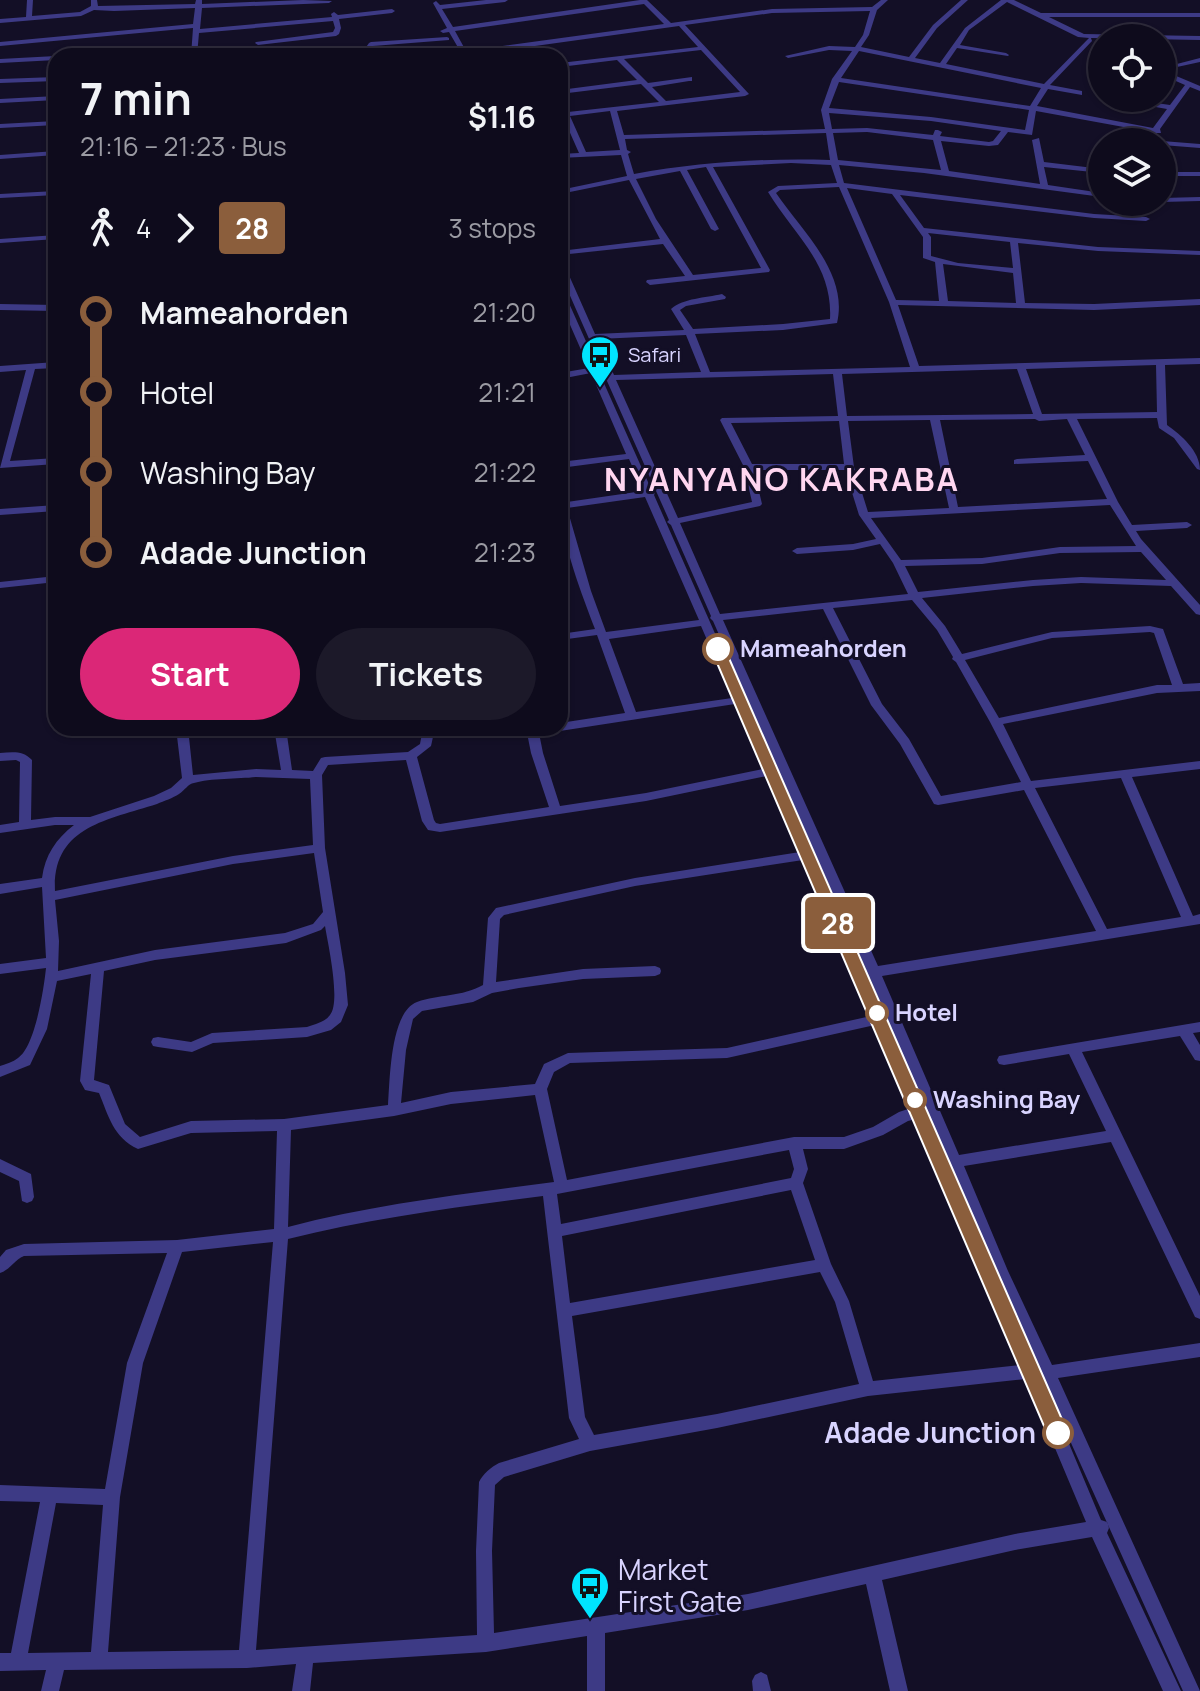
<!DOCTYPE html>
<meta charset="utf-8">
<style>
:root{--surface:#0e0b1c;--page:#1c1929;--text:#f1f3f6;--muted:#9b9ba3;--line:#2e2b3b;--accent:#db2777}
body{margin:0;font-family:Manrope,sans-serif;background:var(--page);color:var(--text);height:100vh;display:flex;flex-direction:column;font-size:30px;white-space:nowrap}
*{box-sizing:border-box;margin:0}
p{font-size:26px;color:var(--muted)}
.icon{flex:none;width:44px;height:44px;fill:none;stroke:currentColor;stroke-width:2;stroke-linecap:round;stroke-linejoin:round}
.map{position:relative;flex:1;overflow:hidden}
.details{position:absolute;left:48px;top:48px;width:520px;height:688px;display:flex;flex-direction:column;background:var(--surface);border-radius:24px;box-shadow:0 2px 6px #0004,0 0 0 2px var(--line)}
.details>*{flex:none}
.badge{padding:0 16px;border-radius:6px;font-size:28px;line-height:52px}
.tools{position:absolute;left:1088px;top:24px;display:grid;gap:16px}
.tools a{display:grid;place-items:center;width:88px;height:88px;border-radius:50%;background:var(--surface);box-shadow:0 2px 6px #0004,0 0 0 2px var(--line);font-size:40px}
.map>.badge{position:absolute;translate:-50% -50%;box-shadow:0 0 0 4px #fff}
.legs{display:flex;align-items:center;gap:12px;height:88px;padding:0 32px;font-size:26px}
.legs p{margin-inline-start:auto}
.overview{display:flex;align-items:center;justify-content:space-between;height:136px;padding:0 32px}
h1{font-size:44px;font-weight:700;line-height:60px}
.button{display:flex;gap:16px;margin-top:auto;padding:16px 32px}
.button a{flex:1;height:92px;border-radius:48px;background:var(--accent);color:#fff;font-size:32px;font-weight:700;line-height:92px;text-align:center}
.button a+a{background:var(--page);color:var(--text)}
ul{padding:0 32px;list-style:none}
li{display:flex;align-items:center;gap:28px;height:80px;font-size:30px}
li i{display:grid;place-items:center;width:12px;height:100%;margin:0 10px;background:currentColor}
li i::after{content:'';width:20px;height:20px;margin:-10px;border:6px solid;border-radius:50%;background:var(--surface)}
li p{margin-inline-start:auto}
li:first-child i{background:linear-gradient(#0000 50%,currentColor 0)}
li:last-child i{background:linear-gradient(currentColor 50%,#0000 0)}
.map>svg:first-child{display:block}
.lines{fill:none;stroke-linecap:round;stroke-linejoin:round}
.minor{fill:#3d3a85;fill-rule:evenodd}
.line-1{fill:#8b5e3c;stroke:#fff;stroke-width:2}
.stop-1-dot{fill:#fff;stroke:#8b5e3c;stroke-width:4}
.labels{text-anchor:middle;stroke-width:6;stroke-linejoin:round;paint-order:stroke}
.far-poi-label{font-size:20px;fill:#d9d4ff;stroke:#130f26;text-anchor:start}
.stop-label{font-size:24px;font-weight:bold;fill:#d9d4ff;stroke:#130f26;text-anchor:start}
.near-stop-label{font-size:28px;font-weight:bold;fill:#d9d4ff;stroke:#130f26;text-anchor:end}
.near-poi-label{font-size:28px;fill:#d9d4ff;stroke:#130f26;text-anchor:start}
.district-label{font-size:32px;font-weight:bold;letter-spacing:2px;fill:#ffd6f0;stroke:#130f26}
</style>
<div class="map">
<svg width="1200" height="1691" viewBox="0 0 1200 1691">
<rect width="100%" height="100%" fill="#130f26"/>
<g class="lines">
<g class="minor">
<polygon points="27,0 33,0 32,16 80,12 91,6 91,0 97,0 98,6 195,4 196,0 202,0 202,4 303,0 332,1 329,3 202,8 200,29 332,17 331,14 334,12 338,15 392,9 395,11 392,13 339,19 341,28 339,34 336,36 258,45 255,43 256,42 333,32 335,28 333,21 199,33 197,56 191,56 193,28 0,46 0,42 193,24 195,8 114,11 94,10 81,16 0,23 0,19 26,17"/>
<path d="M486,0H508L505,2L442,9L453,27L640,0H647L671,23L772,9L872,7L881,0H888L877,10L869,35L861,47L909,57L933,25L961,0H968L937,28L915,58L940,63L965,28L1001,0H1014L1041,13H1200V17H1049L1084,34L1200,36V40L1091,38L1092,41L1050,85L1082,91V95L1048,89L1037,106L1153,128L1167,109L1104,98H1122L1170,105L1185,85L1162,75V70L1200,86V91L1190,87L1160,129L1161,133H1157L1151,142H1143L1151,132L1036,111L1032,135L1008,132L998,145L989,146L941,141L949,171L1040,184L1032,140L1039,138L1044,162L1102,169V173L1044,167L1048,185L1102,193V197L924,173L839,165L844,183L1094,214L1146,217L1150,219L1146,221L1094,218L900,195L924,228L1098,247L1200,251V255L1098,251L1018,243L1025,303L1094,304L1200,299V305L1094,310L898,305L919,366L1200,358V364L1165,365L1167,425C1181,435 1200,451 1200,470L1197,469L1174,438L1159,428L1157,418L1077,419L1118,502L1132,525L1187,522L1192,525L1187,528L1136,531L1141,539L1200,605V615L1196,614L1171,586L1081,583L1033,586L922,598L945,626L962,654L1052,632L1150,626L1163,629L1183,684L1200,683V691L1157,693L1003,724L1031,781L1200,761V769L1132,777L1193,916L1200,914V924L882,976L959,1155L1106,1131L1069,1054L1004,1065L999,1064L997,1060L999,1056L1200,1022V1032L1193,1033L1200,1045V1061L1195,1060L1180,1036L1082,1052L1200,1296V1319L1195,1317L1111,1142L964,1166L1008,1271L1052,1365L1200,1343V1357L1058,1378L1200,1691H1183L1039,1372L1101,1520L1107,1522L1109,1528L1107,1533L1181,1691H1163L1092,1537L1015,1550L882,1580L908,1691H890L866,1584L748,1610L605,1633V1691H587V1636L486,1652L313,1663L310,1691H292L296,1664L247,1668L64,1670L59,1691H41L46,1670L0,1671V1653H11L40,1502L0,1501V1485L105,1489L127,1363L167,1253L24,1256C14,1260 10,1270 0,1273V1257L6,1250L24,1244L177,1240L274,1229L277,1131L191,1133L138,1149C113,1137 109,1117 99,1093L85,1090L80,1081L91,974L57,981L47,1029L30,1065L0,1077V1066C6,1064 13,1062 18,1058C35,1047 44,988 46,968L0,974V964L46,958L42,887L0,894V884L42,878C45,855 56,839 74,825H55L0,833V825L19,822L20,762L16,760L0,761V753C12,752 23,750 32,760L31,820L55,817H90L154,796L171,788L182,778L176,728H188L193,775L256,769L281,770L274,728H286L292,770L313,771L321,758L325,757L408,752L420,744L423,728H435L431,746L417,757L434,820L436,823L440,824L549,807L531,753L526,728H538L543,753L560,806L646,793L763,769L735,704L560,731L555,728H560V723L625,713L597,635L560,640V634L595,629C582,595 560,538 560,503L643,491L629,459L560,468V462L626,454L591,373L560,379V373L589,368L560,302V289L564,292L601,375H605L560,273V262L564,264L595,334L684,330L671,309C684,298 705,298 722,294L726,297L725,299L686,306L680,310L693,329L783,324L830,319C833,264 794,235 768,192L778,186L837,183L831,165L791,163L713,167L770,270L769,272L650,285L646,282L647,280L685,276L663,244L560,255V251L660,239L629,180L560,194V190L627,176L621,155L560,158V154L579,153L563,117H560V100L564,102L568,112L659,102L641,84L560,94V90L637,80L617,60L560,67V63L698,47L679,26L463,56L449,32L443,33L440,31L447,28L433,3L436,1L440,5ZM1007,2L1078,37L1089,38L1044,84L946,64L957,48L1008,56L1009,55L1006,53L960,45L969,30ZM644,4L664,24L466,51L455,31ZM870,11L863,35L855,47L829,46L785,56L788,58L829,50L852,51L832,79L821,110L825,129L624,135L617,111L745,96L749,94L685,25L772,13ZM701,50L740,92L666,101L652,87L689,81H692V77L648,83L624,59ZM859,51L1041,88L1030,106L841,78ZM839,82L1029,110L1025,130L931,117L829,108ZM610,111L620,150L586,152L570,116ZM829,113L931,121L1001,131L993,141L989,142L940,136L942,132L938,130H935L933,135L867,128L832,129ZM867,132L933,140L941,170L838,160L833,133ZM826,133L830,160C764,158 700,162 634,174L628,154L631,152L627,150L625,139ZM706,167L761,268L693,275L656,219L636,179L680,171L711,229L715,231L719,229L687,170ZM839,187L889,302L910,367L710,372L695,334L783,330L837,323C849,273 801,230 776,193L780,190ZM847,188L892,194L923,237V258L935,262L939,301L896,300ZM928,233L1010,242L1013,268L958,263L931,256V237ZM943,264L1013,273L1016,303L948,301ZM686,335L701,372L614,375L598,339ZM1156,365L1157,412L1042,414L1026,369ZM1017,369L1033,414L847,416L842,374ZM833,374L838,416L722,418L720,420L744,467L752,502L678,518L616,380ZM603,381H607L669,520L667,522L671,525L711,616L710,618L713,621L866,969H864L777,773L778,771L775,768L745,702L747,700L743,697L654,495L655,493L652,491ZM1035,419L1039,421L1067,419L1085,455L1017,459L1014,460V464L1088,461L1107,499L958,507L940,420ZM930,420L949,508L868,512L854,467L848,421ZM839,421L844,464H752L731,423ZM754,470H845L859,515L876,539L853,544L797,548L792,551L797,554L853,550L880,544L893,563L908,594L720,614L680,523L760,506L762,504ZM645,497L699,620L606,632L591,591L567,508ZM1110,505L1136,546L1060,547L982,558L901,560L871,518ZM1141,552L1166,580L1081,577L1033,580L918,592L905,566L982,564L1060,553ZM912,600L937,630L953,657L952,659L956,662L990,722L1021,782L941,796L909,739L882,704L833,608ZM823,609L871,705L900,744L934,804L938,805L1024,790L1096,931L878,966L723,620ZM701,626L732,698L636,712L609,639ZM1150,632L1154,633L1172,685H1157L999,718L965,660L1052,638ZM406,760L422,821L428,830L440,832L646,801L767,776L800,852L635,878L496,908L488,918L483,985C462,997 439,994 417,1002C390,1012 390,1080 388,1105L284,1119L191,1121L140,1137L125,1124L109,1085L94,1080L104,971L155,960L286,943L321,930L325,926C328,944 341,1002 330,1015C325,1022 315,1024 307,1027L212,1033L191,1042L158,1037L153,1038L151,1042L153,1046L158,1047L192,1052L213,1043L307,1037L331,1030L341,1022L348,1005L345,973L325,848L322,775L328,765ZM256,777L310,779L313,845L233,856L55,891C52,827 107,820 157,804C164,801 173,798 179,794C185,790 188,784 194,783C210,778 238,779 256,777ZM1121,778L1181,917L1107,929L1035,788ZM314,853L323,912L313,924L285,933L155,950L58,971L59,941L55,900L233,864ZM803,860L871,1016L727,1048L568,1053L544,1064L535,1084L451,1092L401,1103L406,1050L413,1019L422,1011L473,1002L492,993L519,988L583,979L655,976L660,974L661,971L660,968L655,966L583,969L496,982L500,919L504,915L635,886ZM867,978H870L935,1132ZM875,1025L911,1108L899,1112L873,1127L844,1137H794L567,1180L547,1089L554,1072L570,1063L727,1058ZM535,1095L554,1182C465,1194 376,1204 288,1227L291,1130L394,1116L451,1104ZM916,1119L1020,1365L873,1381L849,1301L831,1264L803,1183L808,1169L803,1149H844L883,1135L908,1121ZM789,1150L794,1169L791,1178L561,1224L557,1194ZM791,1190L815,1260L570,1303L562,1236ZM543,1196L569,1418L579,1439L499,1463C491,1467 483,1474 479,1482L476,1551L477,1635L256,1650L288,1239C372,1218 457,1207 543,1196ZM273,1242L239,1650L108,1652L120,1497L143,1363L182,1252ZM820,1272L835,1302L859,1384L717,1414L594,1435L585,1417L572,1316ZM1026,1379L1086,1522L1015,1534L748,1594L494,1633L492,1551L495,1485L504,1477L590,1451L717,1428L868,1396ZM56,1503L103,1505L91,1652L28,1653Z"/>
<polygon points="447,37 449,38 449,40 373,46 366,56 360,56 369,43 371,42"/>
<polygon points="56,56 56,60 0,63 0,59"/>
<polygon points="1200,58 1200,62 1177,67 1173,65"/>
<polygon points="56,77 56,81 0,83 0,79"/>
<polygon points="56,96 56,100 0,103 0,99"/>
<polygon points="56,121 56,125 0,128 0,124"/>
<polygon points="1162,141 1200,144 1200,148 1162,145 1162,142 1159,142"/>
<polygon points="56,151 56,155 0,159 0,155"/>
<rect x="1162" y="172" width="38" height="4"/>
<polygon points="56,191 56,195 0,198 0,194"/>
<polygon points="1200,197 1200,201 1162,202 1161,202 1162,198"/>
<polygon points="56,235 56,239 0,243 0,239"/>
<polygon points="0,304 56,305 56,311 0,310"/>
<polygon points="56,362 56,368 35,369 10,461 56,458 56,464 0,468 26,370 0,372 0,366"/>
<polygon points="56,505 56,511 0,515 0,509"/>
<polygon points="56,576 56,582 0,588 0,582"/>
<polygon points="0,1159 31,1174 34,1197 32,1201 27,1203 22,1201 19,1181 0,1172"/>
<polygon points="761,1672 767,1675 771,1691 753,1691 752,1681 755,1675"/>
</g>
</g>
<polygon class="line-1" points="718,645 725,649 1068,1433 1065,1440 1058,1443 1050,1440 711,649"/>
<defs>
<g id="bus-pin" transform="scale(2)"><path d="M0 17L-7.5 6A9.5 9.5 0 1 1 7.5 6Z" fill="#00e5ff" stroke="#130f26"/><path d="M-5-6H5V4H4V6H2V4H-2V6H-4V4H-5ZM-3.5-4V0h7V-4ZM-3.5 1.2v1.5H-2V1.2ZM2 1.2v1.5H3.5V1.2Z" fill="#111"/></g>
</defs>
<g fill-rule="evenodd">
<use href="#bus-pin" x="600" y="355"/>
<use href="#bus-pin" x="590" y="1586"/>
</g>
<g class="stop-1-dot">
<circle cx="718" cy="649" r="14"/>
<circle cx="877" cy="1013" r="10"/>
<circle cx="915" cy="1100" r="10"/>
<circle cx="1058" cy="1433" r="14"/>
</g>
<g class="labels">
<g class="far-poi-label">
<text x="628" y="362">Safari</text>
</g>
<g class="stop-label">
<text x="740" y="657">Mameahorden</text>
<text x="895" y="1021">Hotel</text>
<text x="933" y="1108">Washing Bay</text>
</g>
<g class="near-stop-label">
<text x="1036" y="1443">Adade Junction</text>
</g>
<g class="near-poi-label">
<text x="618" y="1580">Market<tspan x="618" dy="32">First Gate</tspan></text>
</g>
<g class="district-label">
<text x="782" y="491">NYANYANO KAKRABA</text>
</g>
</g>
</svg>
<div class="tools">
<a><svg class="icon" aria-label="locate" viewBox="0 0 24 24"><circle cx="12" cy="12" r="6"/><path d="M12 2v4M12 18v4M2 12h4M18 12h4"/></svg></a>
<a><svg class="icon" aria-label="layers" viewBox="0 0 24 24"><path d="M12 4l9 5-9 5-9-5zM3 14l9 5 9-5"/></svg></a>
</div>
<b class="badge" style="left:838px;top:923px;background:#8b5e3c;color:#fff">28</b>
<section class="details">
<div class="overview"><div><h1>7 min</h1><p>21:16 – 21:23 · Bus</p></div><b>$1.16</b></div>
<div class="legs"><svg class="icon" aria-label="walk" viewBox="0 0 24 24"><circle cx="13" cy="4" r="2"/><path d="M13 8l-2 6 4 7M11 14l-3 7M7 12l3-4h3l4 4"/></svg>4<svg class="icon" aria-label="forward" viewBox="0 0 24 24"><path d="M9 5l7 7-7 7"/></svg><b class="badge" style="background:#8b5e3c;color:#fff">28</b><p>3 stops</p></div>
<ul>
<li><i style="color:#8b5e3c"></i><b>Mameahorden</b><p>21:20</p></li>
<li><i style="color:#8b5e3c"></i><span>Hotel</span><p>21:21</p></li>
<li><i style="color:#8b5e3c"></i><span>Washing Bay</span><p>21:22</p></li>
<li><i style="color:#8b5e3c"></i><b>Adade Junction</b><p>21:23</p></li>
</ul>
<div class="button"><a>Start</a><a>Tickets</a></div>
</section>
</div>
